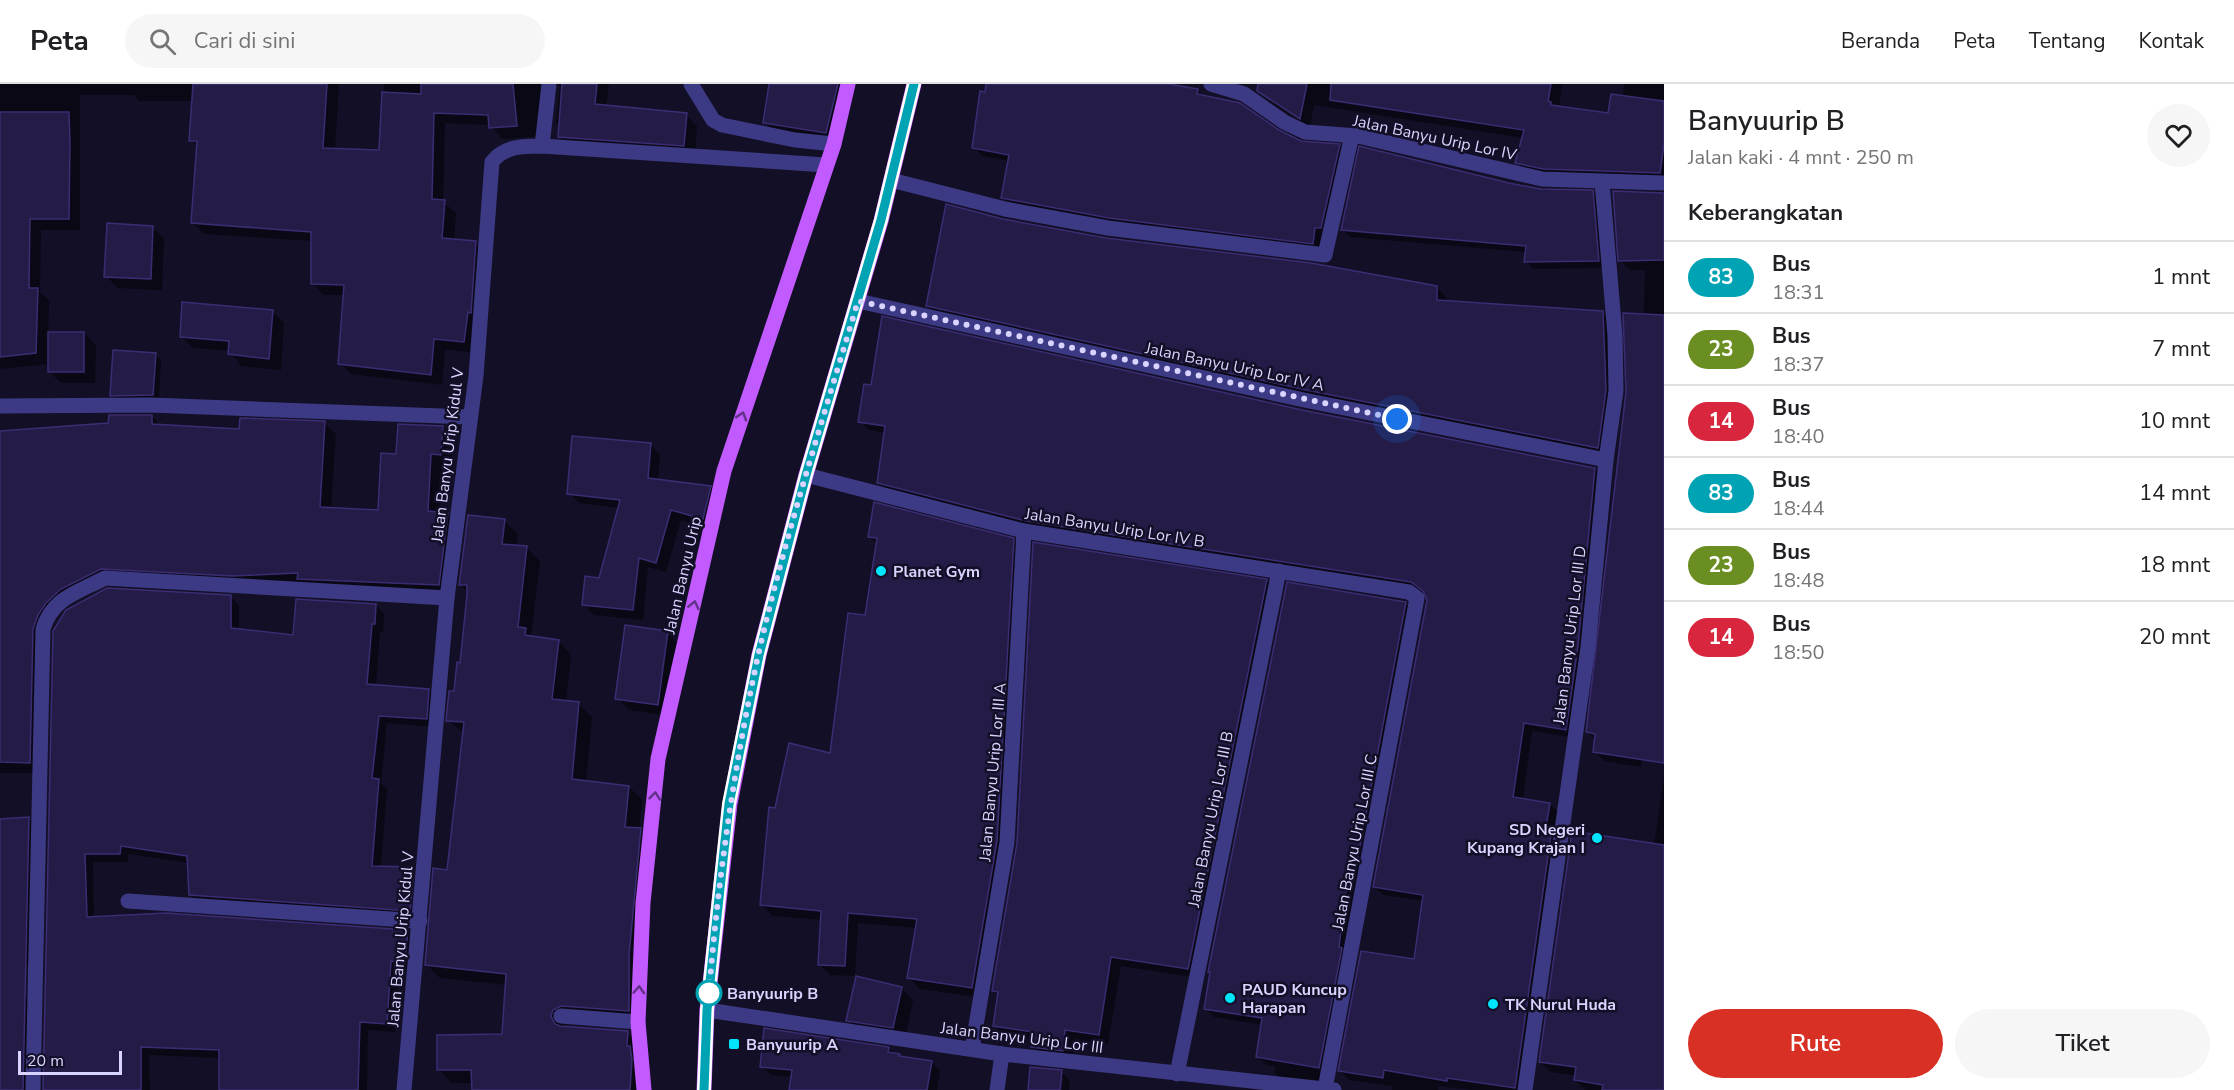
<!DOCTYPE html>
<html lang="id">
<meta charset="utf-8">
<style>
:root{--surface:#fff;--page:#f6f6f6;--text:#202124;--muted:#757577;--line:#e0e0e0;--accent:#d93025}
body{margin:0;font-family:"Nunito Sans",sans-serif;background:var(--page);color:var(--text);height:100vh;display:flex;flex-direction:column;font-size:22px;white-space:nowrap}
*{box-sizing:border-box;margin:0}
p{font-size:20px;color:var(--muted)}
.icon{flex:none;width:33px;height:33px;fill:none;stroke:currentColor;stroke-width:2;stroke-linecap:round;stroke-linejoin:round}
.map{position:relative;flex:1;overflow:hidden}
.drawer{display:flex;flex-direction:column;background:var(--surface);width:570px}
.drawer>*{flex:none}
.badge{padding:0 12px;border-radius:20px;font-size:21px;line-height:39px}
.scale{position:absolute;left:18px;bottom:15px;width:104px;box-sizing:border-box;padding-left:6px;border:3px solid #d9d4ff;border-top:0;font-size:16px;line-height:21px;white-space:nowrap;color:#d9d4ff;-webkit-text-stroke:4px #130f26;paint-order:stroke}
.you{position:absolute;width:30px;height:30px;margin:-15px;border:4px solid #fff;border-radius:50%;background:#1a73e8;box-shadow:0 0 0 9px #1a73e833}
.map>.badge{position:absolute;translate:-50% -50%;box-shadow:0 0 0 3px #fff}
h2{padding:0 24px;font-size:22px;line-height:54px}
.round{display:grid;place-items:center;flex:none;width:63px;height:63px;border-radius:32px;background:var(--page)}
.summary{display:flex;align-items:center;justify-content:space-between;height:102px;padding:0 24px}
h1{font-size:28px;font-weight:600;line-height:45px}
.button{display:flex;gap:12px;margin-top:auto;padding:12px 24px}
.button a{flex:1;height:69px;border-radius:36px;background:var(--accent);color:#fff;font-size:24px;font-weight:600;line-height:69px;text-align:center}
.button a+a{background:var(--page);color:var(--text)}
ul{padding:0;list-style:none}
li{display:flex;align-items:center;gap:18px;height:72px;padding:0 24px;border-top:2px solid var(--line)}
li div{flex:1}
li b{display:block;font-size:22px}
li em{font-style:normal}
li .badge{min-width:66px;font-weight:700;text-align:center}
header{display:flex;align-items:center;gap:36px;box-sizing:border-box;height:84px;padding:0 30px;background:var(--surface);border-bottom:2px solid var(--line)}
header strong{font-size:28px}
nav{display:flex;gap:33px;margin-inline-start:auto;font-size:21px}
.search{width:420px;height:54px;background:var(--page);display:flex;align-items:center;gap:15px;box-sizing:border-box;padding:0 21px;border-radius:33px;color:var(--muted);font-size:22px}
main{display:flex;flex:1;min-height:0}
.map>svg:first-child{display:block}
.shadow{fill:#0007}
.building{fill:#241b47;stroke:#3b2d73;stroke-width:1.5}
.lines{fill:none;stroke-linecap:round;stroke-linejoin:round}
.minor{stroke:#3d3a85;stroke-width:15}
.major{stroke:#c25bff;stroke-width:15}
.oneway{stroke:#623188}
.line-casing{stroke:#fff;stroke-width:14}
.line{stroke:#00a3b4;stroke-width:9}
.walk{stroke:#d9d4ff;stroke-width:6;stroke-dasharray:0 10.8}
.poi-dot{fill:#00e5ff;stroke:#130f26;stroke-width:2}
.stop-dot{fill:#fff;stroke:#00a3b4;stroke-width:3}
.labels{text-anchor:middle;stroke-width:5;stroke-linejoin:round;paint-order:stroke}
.street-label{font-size:16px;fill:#d9d4ff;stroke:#130f26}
.poi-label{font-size:16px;font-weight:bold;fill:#d9d4ff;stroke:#130f26;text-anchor:start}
.stop-label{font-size:16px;font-weight:bold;fill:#d9d4ff;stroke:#130f26;text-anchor:start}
</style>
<header>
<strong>Peta</strong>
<div class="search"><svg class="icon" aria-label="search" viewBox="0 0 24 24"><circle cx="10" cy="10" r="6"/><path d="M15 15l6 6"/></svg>Cari di sini</div>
<nav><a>Beranda</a><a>Peta</a><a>Tentang</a><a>Kontak</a></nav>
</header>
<main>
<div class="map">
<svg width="1664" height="1006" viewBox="0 0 1664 1006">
<rect width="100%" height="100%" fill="#130f26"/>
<g class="shadow">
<polygon points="0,0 339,0 335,66 380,68 384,0 609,0 606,23 686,30 697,42 695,72 570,64 559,52 560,43 556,39 560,1 556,2 545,52 502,55 491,41 445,39 443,118 456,129 454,157 476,159 487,170 475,269 445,265 442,301 351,290 340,279 345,211 324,211 313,200 313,157 204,150 193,139 198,63 191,56 193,17 139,17 134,11 80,11 80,146 41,146 40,208 49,217 48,249 84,249 96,261 95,299 61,299 49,287 49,280 0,285"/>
<polygon points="771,0 849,0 837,60 776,49 764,38"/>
<polygon points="987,0 1153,0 1198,7 1204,13 1301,58 1339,62 1348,70 1321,167 1119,142 1011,122 1003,113 1010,77 982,72 974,63"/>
<polygon points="1259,0 1562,0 1559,24 1609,31 1623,13 1624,0 1664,0 1664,98 1527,88 1517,78 1523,54 1314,21 1310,43 1269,17 1259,7"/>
<polygon points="1361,64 1541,106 1592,108 1600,116 1606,184 1533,185 1526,177 1527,168 1350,153 1342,145"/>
<polygon points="1664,110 1664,636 1648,635 1641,683 1604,677 1594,667 1596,656 1587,648 1644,232 1645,186 1630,186 1620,176"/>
<polygon points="152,143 164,155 162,206 118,204 106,192"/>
<polygon points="1106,155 1436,203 1447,214 1447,219 1603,229 1613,239 1608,374 938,232 927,222"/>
<polygon points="272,227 284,239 281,286 241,282 230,267 193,264 181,252"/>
<polygon points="156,271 161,276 159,316 118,317 112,311"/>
<polygon points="1302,327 1595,385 1604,394 1575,654 1532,647 1523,716 1550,720 1559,729 1524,1006 1473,1006 1438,1002 1438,1006 1392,1006 1392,1002 1349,996 1340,987 1416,877 1424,817 1383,811 1374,802 1428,516 1425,510 1421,507 1036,446 887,407 878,399 886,349 869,346 860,337"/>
<polygon points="152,332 161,342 241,347 324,339 336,350 331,425 380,428 398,372 442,343 454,354 452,381 442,381 439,430 448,431 459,442 450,511 117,495 74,516 57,530 44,557 41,689 0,689 0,349 110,341"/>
<polygon points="650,360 660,371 658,397 710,403 720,413 713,445 681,436 666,488 648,483 643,536 594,531 584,520 600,495 619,424 579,419 569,409"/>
<polygon points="504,437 518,450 516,463 527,464 540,477 531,551 558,557 571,571 566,618 579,620 592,633 586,698 629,703 642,716 639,746 654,759 642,940 566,939 565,944 627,948 640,962 644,1006 497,1006 497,999 452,999 438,985 504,952 507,901 440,894 426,880 448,787 464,650 448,636 462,580 469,509 460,501"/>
<polygon points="870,452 1013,456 1024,467 1007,768 983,914 920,905 909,894 917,844 858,839 855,892 830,891 819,880 822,836 773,832 762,821 776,725 831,671 866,533 877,460"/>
<polygon points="1035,460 1267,497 1276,507 1198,894 1121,882 1108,960 1074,955 1073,976 1043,973 1033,963 1033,956 1004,951 994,941 999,912 993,907 1018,759"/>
<polygon points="231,513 239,521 239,546 295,553 376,521 384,530 383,548 380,547 376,602 429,607 437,615 435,643 387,639 381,699 387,705 381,783 413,784 422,793 411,834 415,790 412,790 408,834 199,819 191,811 189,779 128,770 128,778 93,778 94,834 408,847 416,856 413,886 399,885 395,948 368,946 367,1006 221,1006 221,974 149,971 150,1006 44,1006 54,547 62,533 73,523"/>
<polygon points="1406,520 1414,528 1325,1002 1283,998 1275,989 1275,982 1266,981 1257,972 1262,941 1214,933 1206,925"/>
<polygon points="667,549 679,561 670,632 629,626 617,614"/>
<polygon points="1664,695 1664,1006 1585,1006 1575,996 1576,992 1551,988 1540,978 1654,761"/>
<polygon points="29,735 40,746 37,882 0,881 0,736"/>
<polygon points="901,904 913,916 905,955 860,948 848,936"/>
<polygon points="25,912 33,921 31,1006 0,1006 0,913"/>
<polygon points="888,964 902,974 931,978 940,987 937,1006 791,1006 793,993 771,991 762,982"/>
<polygon points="1061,988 1070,997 1069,1006 1062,1006 1063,993 1060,993 1059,1006 1030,1006"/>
</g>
<g class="building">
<polygon points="193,0 327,0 323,64 379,66 382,8 421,10 421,0 513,0 517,42 489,44 488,31 434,29 432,115 445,116 442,154 476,157 471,229 468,228 464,258 434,255 431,291 338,280 344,201 311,200 311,148 191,139 197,57 189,57"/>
<polygon points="562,0 597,0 595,20 687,29 684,62 558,53"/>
<polygon points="769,0 838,0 826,49 763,39"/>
<polygon points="986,0 1169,0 1198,5 1197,10 1240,19 1279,46 1301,57 1340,60 1321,144 1315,144 1313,160 1109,134 1001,114 1009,71 972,64 980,7 985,8"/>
<polygon points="1258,0 1307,0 1300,35 1257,7"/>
<polygon points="1331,0 1551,0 1548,17 1551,18 1551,21 1608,29 1611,10 1664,17 1664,60 1660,89 1543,85 1515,79 1524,46 1330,16"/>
<polygon points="0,28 69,28 70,58 69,135 30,135 29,204 38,204 36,269 0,273"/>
<polygon points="1359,62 1509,99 1541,105 1593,106 1599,177 1524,178 1526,162 1341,146"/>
<polygon points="1613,107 1664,109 1664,176 1618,177"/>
<polygon points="946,120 1003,135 1106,154 1311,179 1437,202 1437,216 1603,227 1606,306 1598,364 1306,306 926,222"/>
<polygon points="107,139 153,142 151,195 104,193"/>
<polygon points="182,218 273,226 269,275 228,270 229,257 180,253"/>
<polygon points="1623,229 1664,231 1664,679 1593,668 1595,650 1586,648 1626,308"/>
<polygon points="882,232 1302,326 1595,384 1578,562 1566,646 1524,639 1513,713 1550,719 1546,743 1552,744 1515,1004 1447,994 1447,997 1384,986 1383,994 1338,987 1361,867 1414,875 1423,811 1373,803 1427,516 1423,507 1411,498 1026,437 877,399 885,342 858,338 864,300 871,301"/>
<rect x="48" y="248" width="36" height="40"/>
<polygon points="113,266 156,269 153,311 110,312"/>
<polygon points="109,331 152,331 152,340 239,345 240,334 325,337 320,423 378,426 381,369 396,370 398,340 443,342 441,371 431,370 428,427 448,429 439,501 297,495 298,489 232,492 101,485 61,505 46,519 38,531 33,545 30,679 0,678 0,347 108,339"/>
<polygon points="572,352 651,359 648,394 711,402 703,435 671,426 656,479 639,474 633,526 582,521 585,492 599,494 620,416 567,410"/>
<polygon points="874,418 1014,454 997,757 972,904 907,894 917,835 848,829 845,882 818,881 821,827 760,821 769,723 775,724 789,659 830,669 848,529 865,531 877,454 868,453"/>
<polygon points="468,431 505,435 502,460 527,462 518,543 526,544 525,551 559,556 552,615 579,618 572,695 629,702 625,743 641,744 629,871 629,927 561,922 553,926 551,932 555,940 560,942 628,947 627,962 630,962 632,976 630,1006 472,1006 471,986 437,986 437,951 502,950 506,890 425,881 433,784 447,786 464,638 446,637 449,607 454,607 457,578 460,579 467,511 467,501 459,501"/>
<polygon points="1033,458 1267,495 1188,885 1111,873 1099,951 1065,946 1063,967 1031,963 1033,948 993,942 998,908 992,907 1017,759"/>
<polygon points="1287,498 1406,518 1353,800 1347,799 1339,863 1342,864 1319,984 1256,973 1262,934 1204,925 1210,888 1208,888"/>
<polygon points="107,504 231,511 231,544 293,551 296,515 376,520 375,540 372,540 367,600 429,605 427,635 379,632 372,694 379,695 372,782 414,783 410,827 189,811 187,772 121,762 120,770 85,770 87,833 166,829 408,846 405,879 391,877 387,940 360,938 358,1006 219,1006 219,966 141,963 141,1006 43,1006 53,547 66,526"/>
<polygon points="625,541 668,547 658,621 615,615"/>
<polygon points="29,733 23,1006 0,1006 0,735"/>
<polygon points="1572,747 1664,761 1664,1006 1602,1006 1603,1001 1574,996 1576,983 1539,978"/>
<polygon points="856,892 902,903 893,944 846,937"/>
<polygon points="764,944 889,963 888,968 900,970 899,972 932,977 927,1006 789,1006 792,986 760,983"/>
<polygon points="1030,983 1062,986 1060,1006 1028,1006"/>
</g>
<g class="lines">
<g class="minor">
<polyline points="691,0 713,36 722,41 795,56 834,60"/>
<polyline points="1211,0 1244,10 1284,38 1305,48 1358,52 1542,95 1664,99"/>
<polyline points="542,62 549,0"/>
<polyline points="891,96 1005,125 1108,144 1325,171 1352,51"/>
<polyline points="858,217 1304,316 1606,376"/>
<polyline points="0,322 151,321 469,333"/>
<polyline points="806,391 1024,447 1409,508 1417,514 1325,1005"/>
<polyline points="128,817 420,837"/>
<polyline points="707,926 1002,970 1334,1006"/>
<polyline points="561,932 638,938"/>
<polyline points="972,965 1007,758 1024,447"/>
<polyline points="1177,990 1279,487"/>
<path d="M33,1005L43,545C52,514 78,508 105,494L447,514"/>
<path d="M404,1006L447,514L476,292L492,78C504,62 523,62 542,62L826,81"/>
<polyline points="997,1006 1002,970"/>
<polyline points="1525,1006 1588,563 1606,376 1616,307 1615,251 1602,98"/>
</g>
<g class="major">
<polyline points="644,1006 638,938 643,819 658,675 724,387 834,60 848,0"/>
<polyline points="704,1006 707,926 730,720 759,571 806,391 881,137 914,0"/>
</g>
</g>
<defs><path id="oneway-chevron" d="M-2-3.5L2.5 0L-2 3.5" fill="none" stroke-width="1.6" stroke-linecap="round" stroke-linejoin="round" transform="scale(1.5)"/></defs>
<g class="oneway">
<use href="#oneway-chevron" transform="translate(742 332) rotate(-72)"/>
<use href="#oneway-chevron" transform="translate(694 521) rotate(-77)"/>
<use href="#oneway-chevron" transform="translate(655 712) rotate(-84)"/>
<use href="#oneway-chevron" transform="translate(639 906) rotate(-87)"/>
</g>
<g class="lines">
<g class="line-casing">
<polyline id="line" points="704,1006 707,926 729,720 759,571 806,391 881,136 914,0"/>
</g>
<use href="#line" class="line"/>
<path class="walk" d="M709,909C718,796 734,683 758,572C785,452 823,335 858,217L1397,335"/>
</g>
<g class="poi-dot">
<circle cx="881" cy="487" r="6"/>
<circle cx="1597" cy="754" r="6"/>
<circle cx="1230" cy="914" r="6"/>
<circle cx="1493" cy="920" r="6"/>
<rect x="728" y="954" width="12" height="12" rx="3"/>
</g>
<circle class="stop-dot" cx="709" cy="909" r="12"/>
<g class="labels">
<g class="street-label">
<text transform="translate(1435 53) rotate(12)" y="6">Jalan Banyu Urip Lor IV</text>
<text transform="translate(1235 282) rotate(12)" y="6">Jalan Banyu Urip Lor IV A</text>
<text transform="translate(447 371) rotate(-83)" y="6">Jalan Banyu Urip Kidul V</text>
<text transform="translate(1115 443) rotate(9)" y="6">Jalan Banyu Urip Lor IV B</text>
<text transform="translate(682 491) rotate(-77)" y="6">Jalan Banyu Urip</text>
<text transform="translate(1569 551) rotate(-83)" y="6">Jalan Banyu Urip Lor III D</text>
<text transform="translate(992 688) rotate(-85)" y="6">Jalan Banyu Urip Lor III A</text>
<text transform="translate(1210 735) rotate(-79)" y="6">Jalan Banyu Urip Lor III B</text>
<text transform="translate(1354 758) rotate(-79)" y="6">Jalan Banyu Urip Lor III C</text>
<text transform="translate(400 855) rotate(-85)" y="6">Jalan Banyu Urip Kidul V</text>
<text transform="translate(1022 953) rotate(7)" y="6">Jalan Banyu Urip Lor III</text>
</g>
<g class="poi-label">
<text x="893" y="493">Planet Gym</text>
<text x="1585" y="751" text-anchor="end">SD Negeri<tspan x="1585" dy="18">Kupang Krajan I</tspan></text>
<text x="1242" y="911">PAUD Kuncup<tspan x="1242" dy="18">Harapan</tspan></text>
<text x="1505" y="926">TK Nurul Huda</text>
<text x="746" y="966">Banyuurip A</text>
</g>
<g class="stop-label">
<text x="727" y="915">Banyuurip B</text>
</g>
</g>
</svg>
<div class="scale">20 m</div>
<div class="you" style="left:1397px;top:335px"></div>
</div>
<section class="drawer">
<div class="summary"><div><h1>Banyuurip B</h1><p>Jalan kaki · 4 mnt · 250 m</p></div><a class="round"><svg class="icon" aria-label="heart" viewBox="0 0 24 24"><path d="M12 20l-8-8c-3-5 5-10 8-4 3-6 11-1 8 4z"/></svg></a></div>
<h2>Keberangkatan</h2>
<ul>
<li><span class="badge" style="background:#00a3b4;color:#fff">83</span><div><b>Bus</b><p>18:31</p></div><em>1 mnt</em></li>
<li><span class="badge" style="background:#6b8e23;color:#fff">23</span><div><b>Bus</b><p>18:37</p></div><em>7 mnt</em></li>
<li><span class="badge" style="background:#d7263d;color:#fff">14</span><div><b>Bus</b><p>18:40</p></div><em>10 mnt</em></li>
<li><span class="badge" style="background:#00a3b4;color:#fff">83</span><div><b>Bus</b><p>18:44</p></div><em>14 mnt</em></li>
<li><span class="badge" style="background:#6b8e23;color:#fff">23</span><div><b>Bus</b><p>18:48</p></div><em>18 mnt</em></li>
<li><span class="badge" style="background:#d7263d;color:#fff">14</span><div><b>Bus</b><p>18:50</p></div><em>20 mnt</em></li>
</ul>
<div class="button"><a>Rute</a><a>Tiket</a></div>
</section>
</main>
